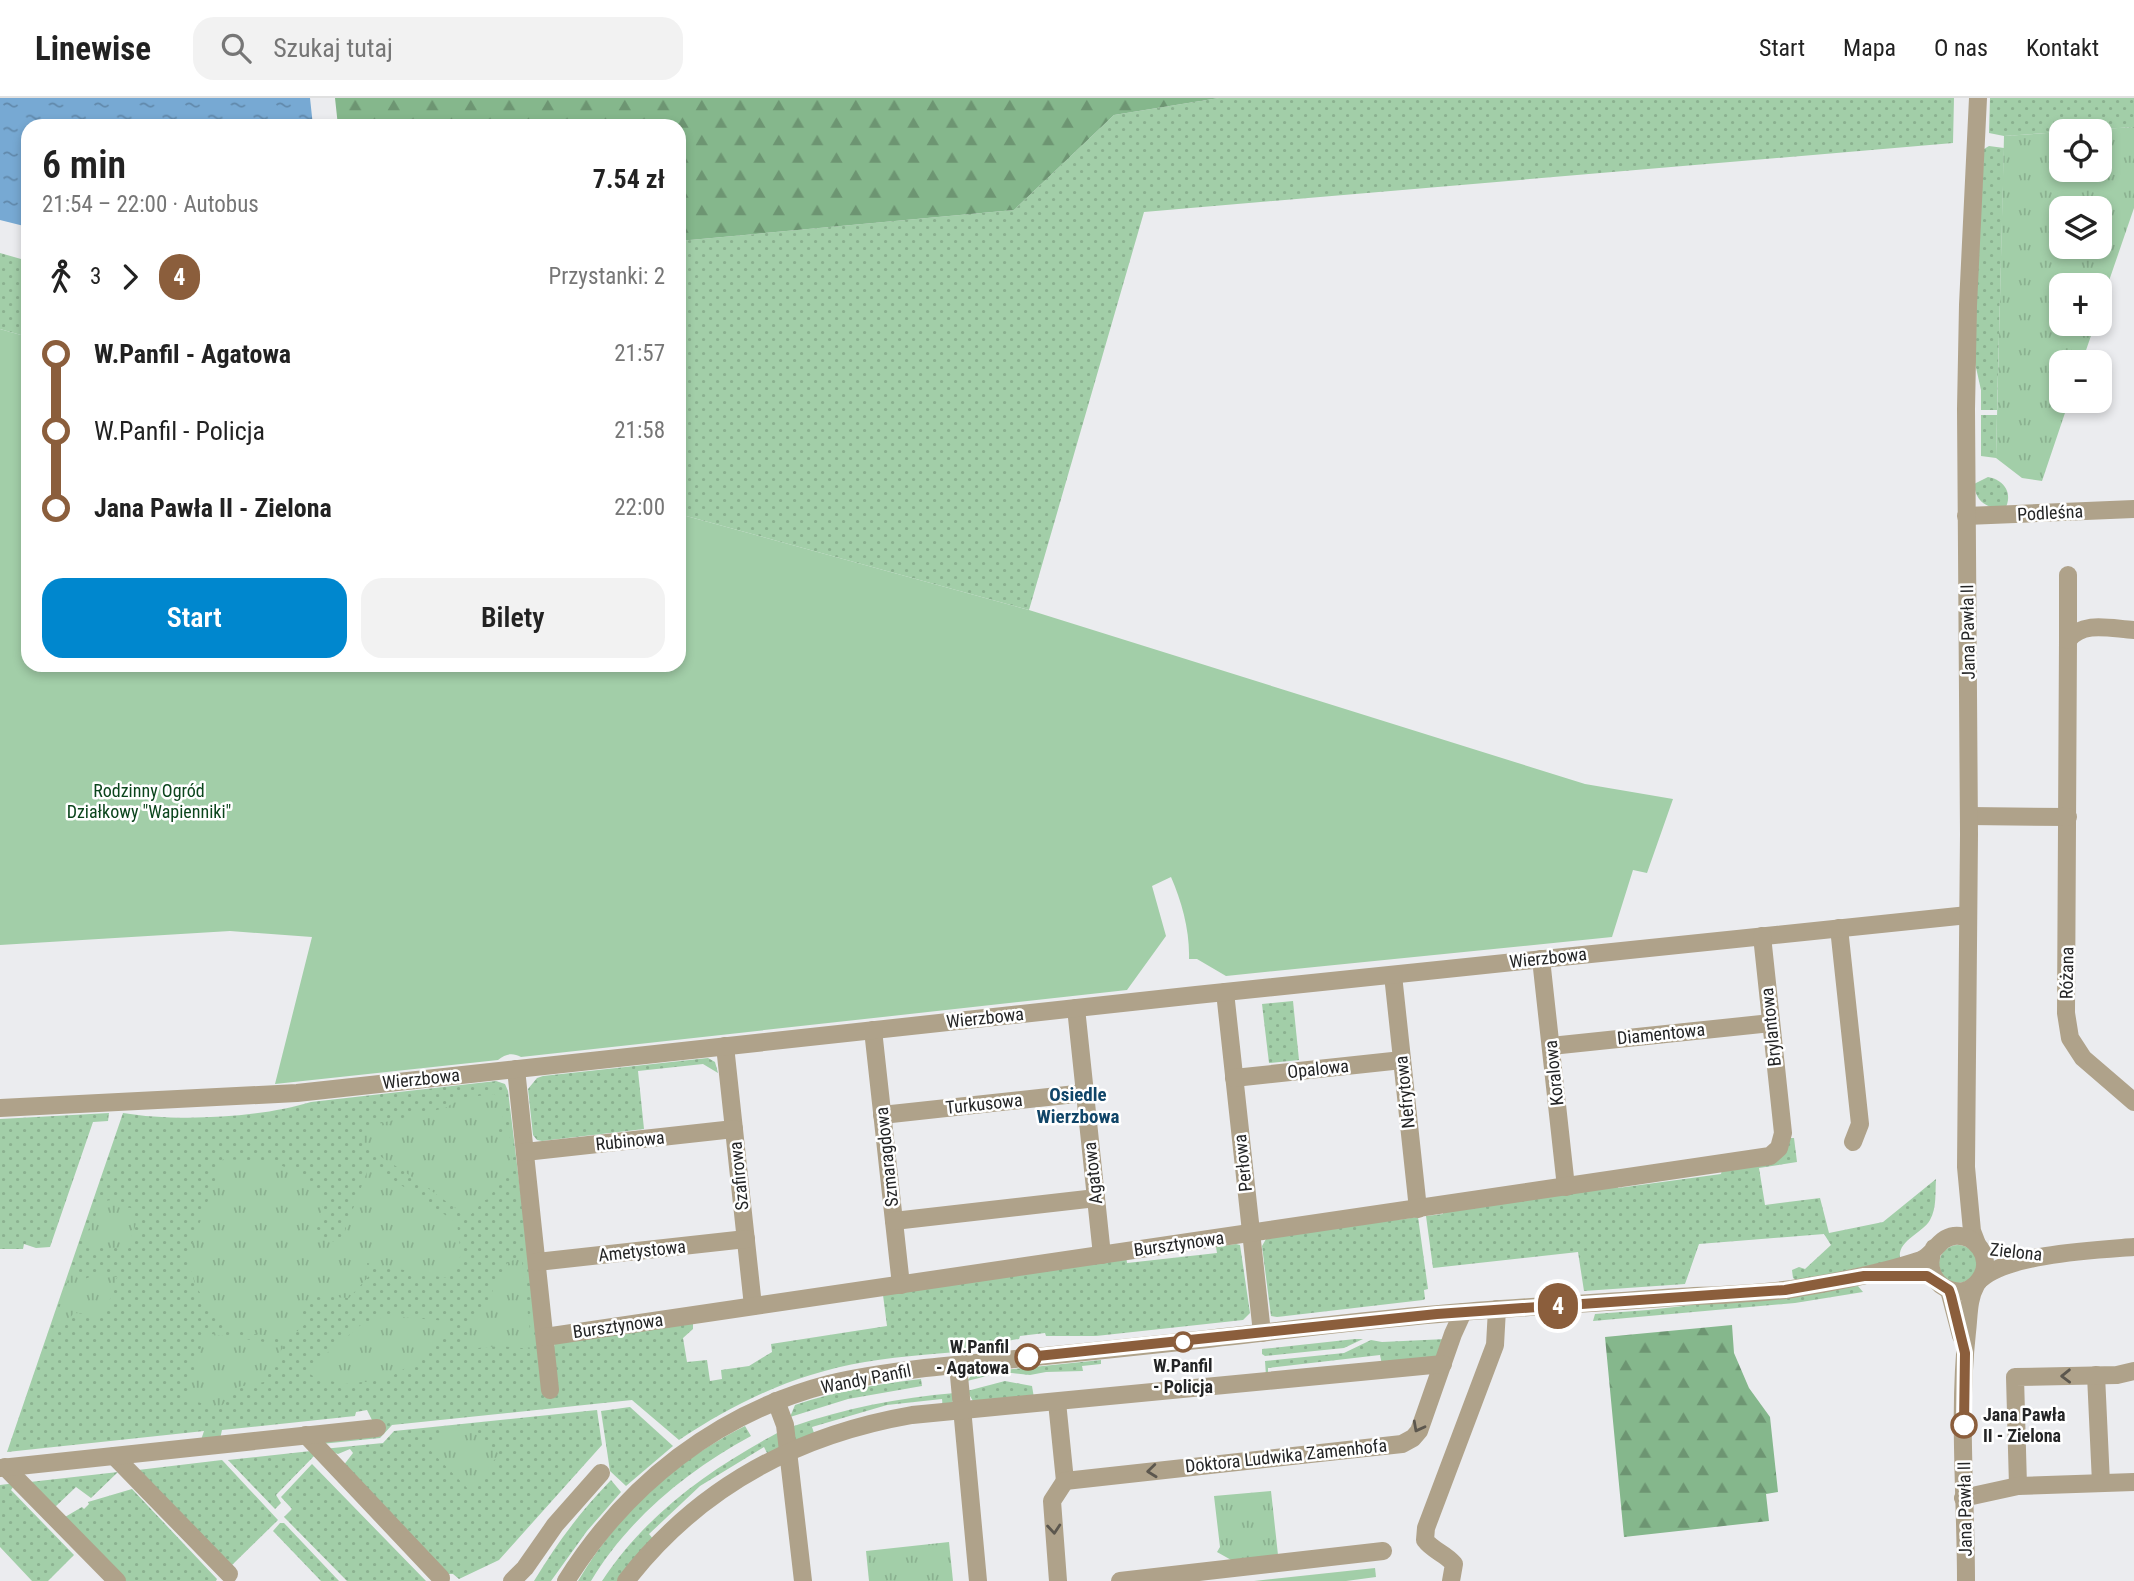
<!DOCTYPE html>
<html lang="pl">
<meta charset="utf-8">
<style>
:root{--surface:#fff;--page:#f2f2f2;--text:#222;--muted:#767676;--line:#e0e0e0;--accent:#0087ce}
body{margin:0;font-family:"Roboto Condensed",sans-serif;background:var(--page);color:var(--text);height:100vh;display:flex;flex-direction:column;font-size:26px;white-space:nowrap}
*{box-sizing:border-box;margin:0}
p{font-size:23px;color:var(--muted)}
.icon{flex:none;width:38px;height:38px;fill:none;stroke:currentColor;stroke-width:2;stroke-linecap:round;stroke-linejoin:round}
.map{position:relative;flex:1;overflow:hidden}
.panel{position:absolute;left:21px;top:21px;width:665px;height:553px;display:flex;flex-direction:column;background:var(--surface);border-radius:21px;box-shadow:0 4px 10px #0003}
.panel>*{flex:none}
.badge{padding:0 14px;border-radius:23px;font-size:24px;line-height:46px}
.controls{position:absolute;left:2049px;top:21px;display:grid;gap:14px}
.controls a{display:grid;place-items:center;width:63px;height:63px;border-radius:14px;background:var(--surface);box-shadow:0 4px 10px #0003;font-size:35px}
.map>.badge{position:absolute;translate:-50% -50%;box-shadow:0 0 0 4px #fff}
.legs{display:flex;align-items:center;gap:10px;height:77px;padding:0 21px;font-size:23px}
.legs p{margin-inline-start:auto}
.head{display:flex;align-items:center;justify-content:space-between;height:119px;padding:0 21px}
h1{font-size:38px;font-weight:600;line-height:52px}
.cta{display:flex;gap:14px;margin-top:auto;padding:14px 21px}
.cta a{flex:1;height:80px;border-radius:21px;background:var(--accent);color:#fff;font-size:28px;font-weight:600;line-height:80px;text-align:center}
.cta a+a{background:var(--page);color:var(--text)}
ul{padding:0 21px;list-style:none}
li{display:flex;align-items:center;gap:24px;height:77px;font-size:26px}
li i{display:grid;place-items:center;width:10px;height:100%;margin:0 9px;background:currentColor}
li i::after{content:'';width:18px;height:18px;margin:-9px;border:5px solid;border-radius:50%;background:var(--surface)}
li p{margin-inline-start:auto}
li:first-child i{background:linear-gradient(#0000 50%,currentColor 0)}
li:last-child i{background:linear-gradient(currentColor 50%,#0000 0)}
header{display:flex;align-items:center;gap:42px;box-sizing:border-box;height:98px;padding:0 35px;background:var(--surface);border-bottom:2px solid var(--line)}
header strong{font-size:33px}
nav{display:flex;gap:38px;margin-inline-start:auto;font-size:24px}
.search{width:490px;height:63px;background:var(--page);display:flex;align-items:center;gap:18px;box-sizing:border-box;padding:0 24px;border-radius:21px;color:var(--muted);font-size:26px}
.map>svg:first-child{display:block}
.grass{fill:url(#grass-dots)}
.forest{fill:url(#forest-firs)}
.park{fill:url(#park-tufts);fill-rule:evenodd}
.garden{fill:#a2cea8}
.water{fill:url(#water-ripples)}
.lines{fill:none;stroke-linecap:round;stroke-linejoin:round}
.minor{stroke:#afa28a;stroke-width:18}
.oneway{stroke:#5c574e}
.line-1-casing{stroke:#fff;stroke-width:16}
.line-1{stroke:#8b5e3c;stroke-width:10}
.stop-1-dot{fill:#fff;stroke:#8b5e3c;stroke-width:3.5}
.labels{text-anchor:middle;stroke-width:5;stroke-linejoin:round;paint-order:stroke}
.street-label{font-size:18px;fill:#242526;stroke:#fff}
.park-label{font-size:18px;fill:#0b451c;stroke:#fff}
.stop-label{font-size:18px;font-weight:bold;fill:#242526;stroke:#fff;text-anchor:end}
.neighbourhood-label{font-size:19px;font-weight:bold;fill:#104568;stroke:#fff}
</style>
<header>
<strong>Linewise</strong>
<div class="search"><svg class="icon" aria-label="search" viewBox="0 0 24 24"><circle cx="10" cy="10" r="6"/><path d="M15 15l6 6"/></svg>Szukaj tutaj</div>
<nav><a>Start</a><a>Mapa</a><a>O nas</a><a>Kontakt</a></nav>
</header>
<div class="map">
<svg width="2134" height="1483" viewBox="0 0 2134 1483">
<defs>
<pattern id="grass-dots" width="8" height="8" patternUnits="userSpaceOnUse" patternTransform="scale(1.75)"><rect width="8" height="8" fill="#a2cea8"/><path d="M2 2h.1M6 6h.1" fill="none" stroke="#8bb190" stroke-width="1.8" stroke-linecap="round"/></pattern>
<pattern id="forest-firs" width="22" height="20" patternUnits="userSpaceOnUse" patternTransform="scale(1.75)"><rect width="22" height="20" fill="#85b78c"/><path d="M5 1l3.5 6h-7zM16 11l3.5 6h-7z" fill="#6d9572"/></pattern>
<pattern id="park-tufts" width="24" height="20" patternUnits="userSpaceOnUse" patternTransform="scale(1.75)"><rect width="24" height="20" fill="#a2cea8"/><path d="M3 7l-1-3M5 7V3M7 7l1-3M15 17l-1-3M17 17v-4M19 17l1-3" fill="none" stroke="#8bb190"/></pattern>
<pattern id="water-ripples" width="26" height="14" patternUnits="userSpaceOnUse" patternTransform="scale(1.75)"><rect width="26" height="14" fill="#77a9d3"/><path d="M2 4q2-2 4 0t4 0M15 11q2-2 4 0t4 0" fill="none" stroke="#6189ab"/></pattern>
</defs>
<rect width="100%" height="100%" fill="#ebecef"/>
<g class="grass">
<polygon points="1219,0 1954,0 1953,45 1144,114 1029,512 679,416 679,143 1014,112 1114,17"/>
<polygon points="1990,0 2134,0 2134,29 2004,38 1989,35"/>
<polygon points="1989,48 2004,50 1997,312 1981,312 1981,292 1973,256 1984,51"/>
<polygon points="0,155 28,163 28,239 0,231"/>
<polygon points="1981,317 1997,317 1996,360 1981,358"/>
<path d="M1988,379C2005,382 2013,396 2005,411C1987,410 1976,405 1974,386Z"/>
<polygon points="1293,903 1299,962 1269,965 1262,906"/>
<polygon points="708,960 715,964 718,975 703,966 638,973 644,1031 542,1043 537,1042 533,1037 528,991 537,980 543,978"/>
<path d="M496,983L505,986L508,993L545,1294L555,1244L693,1224V1231L683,1240L687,1264L707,1262L710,1283L722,1281L721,1272L749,1268L772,1254L771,1246L887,1228L883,1197L1126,1157L1127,1165L1217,1155L1216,1149L1236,1146L1240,1147L1250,1215L1243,1222L1096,1238H1046L1045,1235L1020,1238L1019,1241C1006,1242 995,1249 983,1251C944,1256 904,1257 865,1264C795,1276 738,1303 679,1342L632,1302L392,1327L380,1340L321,1346L319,1342L380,1325L372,1322L367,1312L356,1314L355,1318L222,1332L220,1341L201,1342L204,1333L7,1354L123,1015C177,1024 259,1020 311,1004Z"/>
<polygon points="109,1015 108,1023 93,1024 50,1149 36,1150 24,1146 23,1151 0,1218 23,1151 0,1151 0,1021"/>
<path d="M1789,1040H1794L1797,1064L1759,1070L1765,1107L1820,1100L1829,1135L1883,1124L1936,1081C1935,1094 1937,1110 1930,1122C1922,1136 1897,1142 1900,1161L1798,1183L1793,1180L1792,1172L1799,1169L1805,1171L1831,1147L1824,1136L1699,1146L1685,1186L1584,1193L1578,1154L1433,1170L1426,1118L1443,1116V1113L1618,1087V1090L1721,1076L1722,1072Z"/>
<polygon points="1418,1119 1428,1191 1424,1192 1425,1201 1423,1202 1277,1219 1271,1218 1262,1148 1266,1141 1395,1120 1396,1122"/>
<circle cx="1958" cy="1166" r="19"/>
<polygon points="1858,1188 1863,1194 1795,1205 1593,1223 1595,1216 1648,1212"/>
<polygon points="1355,1241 1363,1241 1344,1250 1265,1258 1262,1256 1262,1251"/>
<polygon points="1446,1241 1434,1262 1382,1267 1380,1257 1268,1270 1268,1278 1266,1278 1265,1263 1344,1255 1371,1242 1382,1244"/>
<polygon points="1101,1262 1101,1266 1082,1268 1083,1273 1046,1274 1030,1277 1003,1274 967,1283 971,1278 975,1275"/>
<path d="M921,1281L922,1288L848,1301L790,1319L795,1307C836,1293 878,1286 921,1281Z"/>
<polygon points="1005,1283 1032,1288 1034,1300 973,1303 967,1293"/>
<path d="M955,1295L952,1305L943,1310L942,1301L887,1307L812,1329L815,1338L795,1344L791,1329C845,1310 898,1300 955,1295Z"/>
<polygon points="630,1309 673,1348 626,1388 610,1373 601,1313"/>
<polygon points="597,1312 602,1347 499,1462 459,1481 453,1476 447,1476 343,1368 353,1355 350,1351 338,1356 323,1351 383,1345 394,1333"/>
<path d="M745,1328L751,1338C688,1372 628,1421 591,1483H578C618,1415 675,1363 745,1328Z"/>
<path d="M779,1334L780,1349L768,1357L764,1349L700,1388L649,1436L654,1442L620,1483H602C646,1416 710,1371 779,1334Z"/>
<polygon points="311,1353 315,1357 276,1397 281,1405 275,1411 228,1362"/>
<polygon points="222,1362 278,1422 231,1468 138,1372"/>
<polygon points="312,1366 426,1483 347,1483 284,1419 292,1411 281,1399"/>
<polygon points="118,1374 91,1400 76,1389 55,1409 30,1384"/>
<path d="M611,1382L621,1394L587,1433L551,1483H534C557,1445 580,1414 611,1382Z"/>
<polygon points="16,1385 11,1392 74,1457 48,1483 32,1483 0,1449 0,1387"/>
<polygon points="132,1391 217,1481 216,1483 126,1483 65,1419 82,1409 84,1411 89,1406 88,1404"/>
<polygon points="280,1425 284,1425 339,1483 321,1483 273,1433"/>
</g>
<g class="forest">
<polygon points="335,0 1219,0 1114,17 1014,112 679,143 679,28 338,28"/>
<polygon points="1732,1227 1734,1255 1749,1290 1770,1319 1778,1394 1766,1396 1769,1423 1624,1439 1605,1239"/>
</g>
<g class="park">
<path d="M2134,29V110L2100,209V187H2062V226H2095L2082,264H2062V303H2069L2042,383L2022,380L1996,360L2004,38L2061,34L2062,72H2100V33H2070ZM2062,110H2100V149H2062Z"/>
<path d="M494,996L506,1005L502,1021L493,1037L509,1036L513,1074C499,1075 494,1087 491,1100L480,1104L478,1110L468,1119L405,1074L367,1050L362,1041L365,1032L373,1027L445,1010L462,1000Z"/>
<polygon points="223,1061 272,1064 300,1075 325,1099 317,1130 319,1140 340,1145 370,1066 457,1125 461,1158 446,1180 367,1165 369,1178 349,1200 316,1198 300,1215 304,1227 290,1240 245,1235 222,1227 196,1189 187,1160"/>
<path d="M111,1102L116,1108L131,1110L136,1126L128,1148L108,1151L82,1144C88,1130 98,1119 99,1104Z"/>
<polygon points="516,1161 522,1164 532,1251 500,1248 467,1251 469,1226 488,1202 507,1165"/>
<polygon points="70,1175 82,1182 95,1177 117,1179 105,1217 74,1215 60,1231 53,1231"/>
<polygon points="387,1218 460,1224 414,1265 385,1282 345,1286 316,1280 310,1276 320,1261 362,1226"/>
<polygon points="205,1235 284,1247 264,1284 238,1289 219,1311 186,1300"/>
<polygon points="470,1327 499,1356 470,1393 430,1352 451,1328"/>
<polygon points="1271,1393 1278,1457 1233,1463 1217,1454 1220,1449 1214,1398"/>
<polygon points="949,1444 953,1483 869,1483 866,1453"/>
</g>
<g class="garden">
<path d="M0,231L28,239V567H679V416L1029,512L1585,686L1673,701L1647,775L1633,772L1612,839L1226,878L1197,861H1189C1190,834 1182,804 1171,779L1152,788L1166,838L1127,892L521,959C512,954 506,956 498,962L275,986L312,839L230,833L0,847Z"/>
<polygon points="1375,1470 1376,1479 1346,1483 1254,1483"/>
</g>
<polygon class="water" points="0,0 310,0 313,28 28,28 28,129 0,122"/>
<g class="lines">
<g class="minor">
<polyline points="1966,418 2134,411"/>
<path d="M2134,532C2112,531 2083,522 2068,542L2066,915L2070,940L2083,960L2134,1004"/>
<polyline points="2068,542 2068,477"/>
<polyline points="1969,718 2068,719"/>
<polyline points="1839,830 1860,1026 1853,1044"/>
<polyline points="1541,861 1566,1089"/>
<polyline points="1393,877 1418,1111"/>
<polyline points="1225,894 1262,1235"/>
<polyline points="1076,910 1102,1157"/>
<polyline points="873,932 901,1187"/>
<polyline points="725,948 753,1208"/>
<polyline points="1551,948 1771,925"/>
<polyline points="516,971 550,1292"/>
<polyline points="1234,980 1402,962"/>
<polyline points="0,1010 297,995 1196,897 1968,817"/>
<polyline points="882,1017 1085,995"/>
<polyline points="525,1054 734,1031"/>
<polyline points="894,1123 1096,1100"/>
<polyline points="1977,1146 1972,1133 1966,1069 1969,736 1966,311 1968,207 1978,0"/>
<polyline points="537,1164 746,1141"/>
<path d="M1981,1181C2008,1156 2096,1152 2134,1149"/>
<polyline points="1949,1192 1961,1238"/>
<polyline points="545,1239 1770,1058 1779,1050 1783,1035 1762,838"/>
<polyline points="958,1267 978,1483"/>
<polyline points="2096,1277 2101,1385"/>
<polyline points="776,1303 785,1327 803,1483"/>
<polyline points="1057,1304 1065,1383"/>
<polyline points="306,1337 441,1480"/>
<polyline points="114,1358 229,1476"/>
<polyline points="5,1369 117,1483"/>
<polyline points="0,1370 377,1330"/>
<polyline points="1065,1383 1402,1346 1413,1340 1419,1333 1453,1236 1463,1214"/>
<polyline points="2018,1388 2015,1279 2117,1277 2134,1273"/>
<polyline points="1963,1400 2018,1388 2134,1384"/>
<polyline points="512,1483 525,1470 555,1427 601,1375"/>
<path d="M566,1483C627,1386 717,1315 829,1286C861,1278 893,1274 925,1270C1012,1261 1100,1253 1188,1243C1271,1234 1355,1223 1439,1216C1518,1209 1598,1205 1678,1199C1716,1197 1755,1196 1792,1191C1836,1184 1879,1176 1921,1162C1934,1157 1938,1140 1954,1138C1976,1136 1992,1159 1982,1178C1965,1211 1917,1186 1934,1150"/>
<path d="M626,1483C698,1390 797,1337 912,1317L1443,1266"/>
<polyline points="1058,1483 1052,1403 1065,1383"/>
<polyline points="1120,1483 1383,1453"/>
<path d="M1451,1483L1454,1466C1445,1455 1433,1453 1425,1442L1426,1430L1495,1247L1497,1211"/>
<path d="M1966,1483C1966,1400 1958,1316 1967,1234C1969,1218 1968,1201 1976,1187"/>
</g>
</g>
<defs><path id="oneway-chevron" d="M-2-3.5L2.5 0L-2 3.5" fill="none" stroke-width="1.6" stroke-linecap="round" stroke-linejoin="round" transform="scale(1.75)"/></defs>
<g class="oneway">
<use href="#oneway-chevron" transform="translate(2066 1278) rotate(179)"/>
<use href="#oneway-chevron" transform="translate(1418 1329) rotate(118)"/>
<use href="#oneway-chevron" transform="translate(1152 1373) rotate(174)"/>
<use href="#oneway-chevron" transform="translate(1054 1431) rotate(85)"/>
</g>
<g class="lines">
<g class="line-1-casing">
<polyline id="line-1" points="1028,1259 1437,1216 1785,1192 1864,1178 1927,1178 1949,1192 1951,1198 1965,1255 1964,1327"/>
</g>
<use href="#line-1" class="line-1"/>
</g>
<g class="stop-1-dot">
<circle cx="1183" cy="1244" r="9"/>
<circle cx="1028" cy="1259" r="12"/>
<circle cx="1964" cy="1327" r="12"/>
</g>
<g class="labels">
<g class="street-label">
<text transform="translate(2050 415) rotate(-3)" y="6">Podleśna</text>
<text transform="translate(1968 534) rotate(-91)" y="6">Jana Pawła II</text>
<text transform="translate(1548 860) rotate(-6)" y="6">Wierzbowa</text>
<text transform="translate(2067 875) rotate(-89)" y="6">Różana</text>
<text transform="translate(985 920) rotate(-6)" y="6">Wierzbowa</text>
<text transform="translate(1771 929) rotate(-96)" y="6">Brylantowa</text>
<text transform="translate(1661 936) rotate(-6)" y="6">Diamentowa</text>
<text transform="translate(1318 971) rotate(-6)" y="6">Opalowa</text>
<text transform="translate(1554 975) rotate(-96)" y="6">Koralowa</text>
<text transform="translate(421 981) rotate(-6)" y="6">Wierzbowa</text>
<text transform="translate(1405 994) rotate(-96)" y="6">Nefrytowa</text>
<text transform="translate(984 1006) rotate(-6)" y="6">Turkusowa</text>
<text transform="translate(630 1043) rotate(-6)" y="6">Rubinowa</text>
<text transform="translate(887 1059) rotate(-96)" y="6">Szmaragdowa</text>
<text transform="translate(1243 1065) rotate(-96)" y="6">Perłowa</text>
<text transform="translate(1093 1075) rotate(-96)" y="6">Agatowa</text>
<text transform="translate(739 1078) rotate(-96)" y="6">Szafirowa</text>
<text transform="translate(1179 1146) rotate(-8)" y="6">Bursztynowa</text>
<text transform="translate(642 1153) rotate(-6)" y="6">Ametystowa</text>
<text transform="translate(2016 1154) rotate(6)" y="6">Zielona</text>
<text transform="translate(618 1228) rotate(-8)" y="6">Bursztynowa</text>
<text transform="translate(866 1281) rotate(-11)" y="6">Wandy Panfil</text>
<text transform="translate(1286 1358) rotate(-6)" y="6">Doktora Ludwika Zamenhofa</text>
<text transform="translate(1965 1411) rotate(-91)" y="6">Jana Pawła II</text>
</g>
<g class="park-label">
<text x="149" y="699">Rodzinny Ogród<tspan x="149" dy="21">Działkowy "Wapienniki"</tspan></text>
</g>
<g class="stop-label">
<text x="1009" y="1255">W.Panfil<tspan x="1009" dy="21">- Agatowa</tspan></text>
<text x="1183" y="1274" text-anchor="middle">W.Panfil<tspan x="1183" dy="21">- Policja</tspan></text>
<text x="1983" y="1323" text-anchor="start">Jana Pawła<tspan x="1983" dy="21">II - Zielona</tspan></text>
</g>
<g class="neighbourhood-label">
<text x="1078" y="1003">Osiedle<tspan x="1078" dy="22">Wierzbowa</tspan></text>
</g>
</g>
</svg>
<div class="controls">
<a><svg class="icon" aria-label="locate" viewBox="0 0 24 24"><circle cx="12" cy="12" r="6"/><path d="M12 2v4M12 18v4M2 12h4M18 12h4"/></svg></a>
<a><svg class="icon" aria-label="layers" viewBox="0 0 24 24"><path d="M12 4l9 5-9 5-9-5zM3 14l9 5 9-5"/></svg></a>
<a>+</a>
<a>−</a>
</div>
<b class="badge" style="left:1558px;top:1208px;background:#8b5e3c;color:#fff">4</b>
<section class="panel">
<div class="head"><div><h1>6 min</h1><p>21:54 – 22:00 · Autobus</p></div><b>7.54 zł</b></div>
<div class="legs"><svg class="icon" aria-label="walk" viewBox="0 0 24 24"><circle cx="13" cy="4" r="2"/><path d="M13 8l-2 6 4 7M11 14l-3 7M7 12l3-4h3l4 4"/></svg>3<svg class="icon" aria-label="forward" viewBox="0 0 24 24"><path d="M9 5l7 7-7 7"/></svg><b class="badge" style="background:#8b5e3c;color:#fff">4</b><p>Przystanki: 2</p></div>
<ul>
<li><i style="color:#8b5e3c"></i><b>W.Panfil - Agatowa</b><p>21:57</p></li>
<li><i style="color:#8b5e3c"></i><span>W.Panfil - Policja</span><p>21:58</p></li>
<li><i style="color:#8b5e3c"></i><b>Jana Pawła II - Zielona</b><p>22:00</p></li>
</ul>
<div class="cta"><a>Start</a><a>Bilety</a></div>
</section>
</div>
